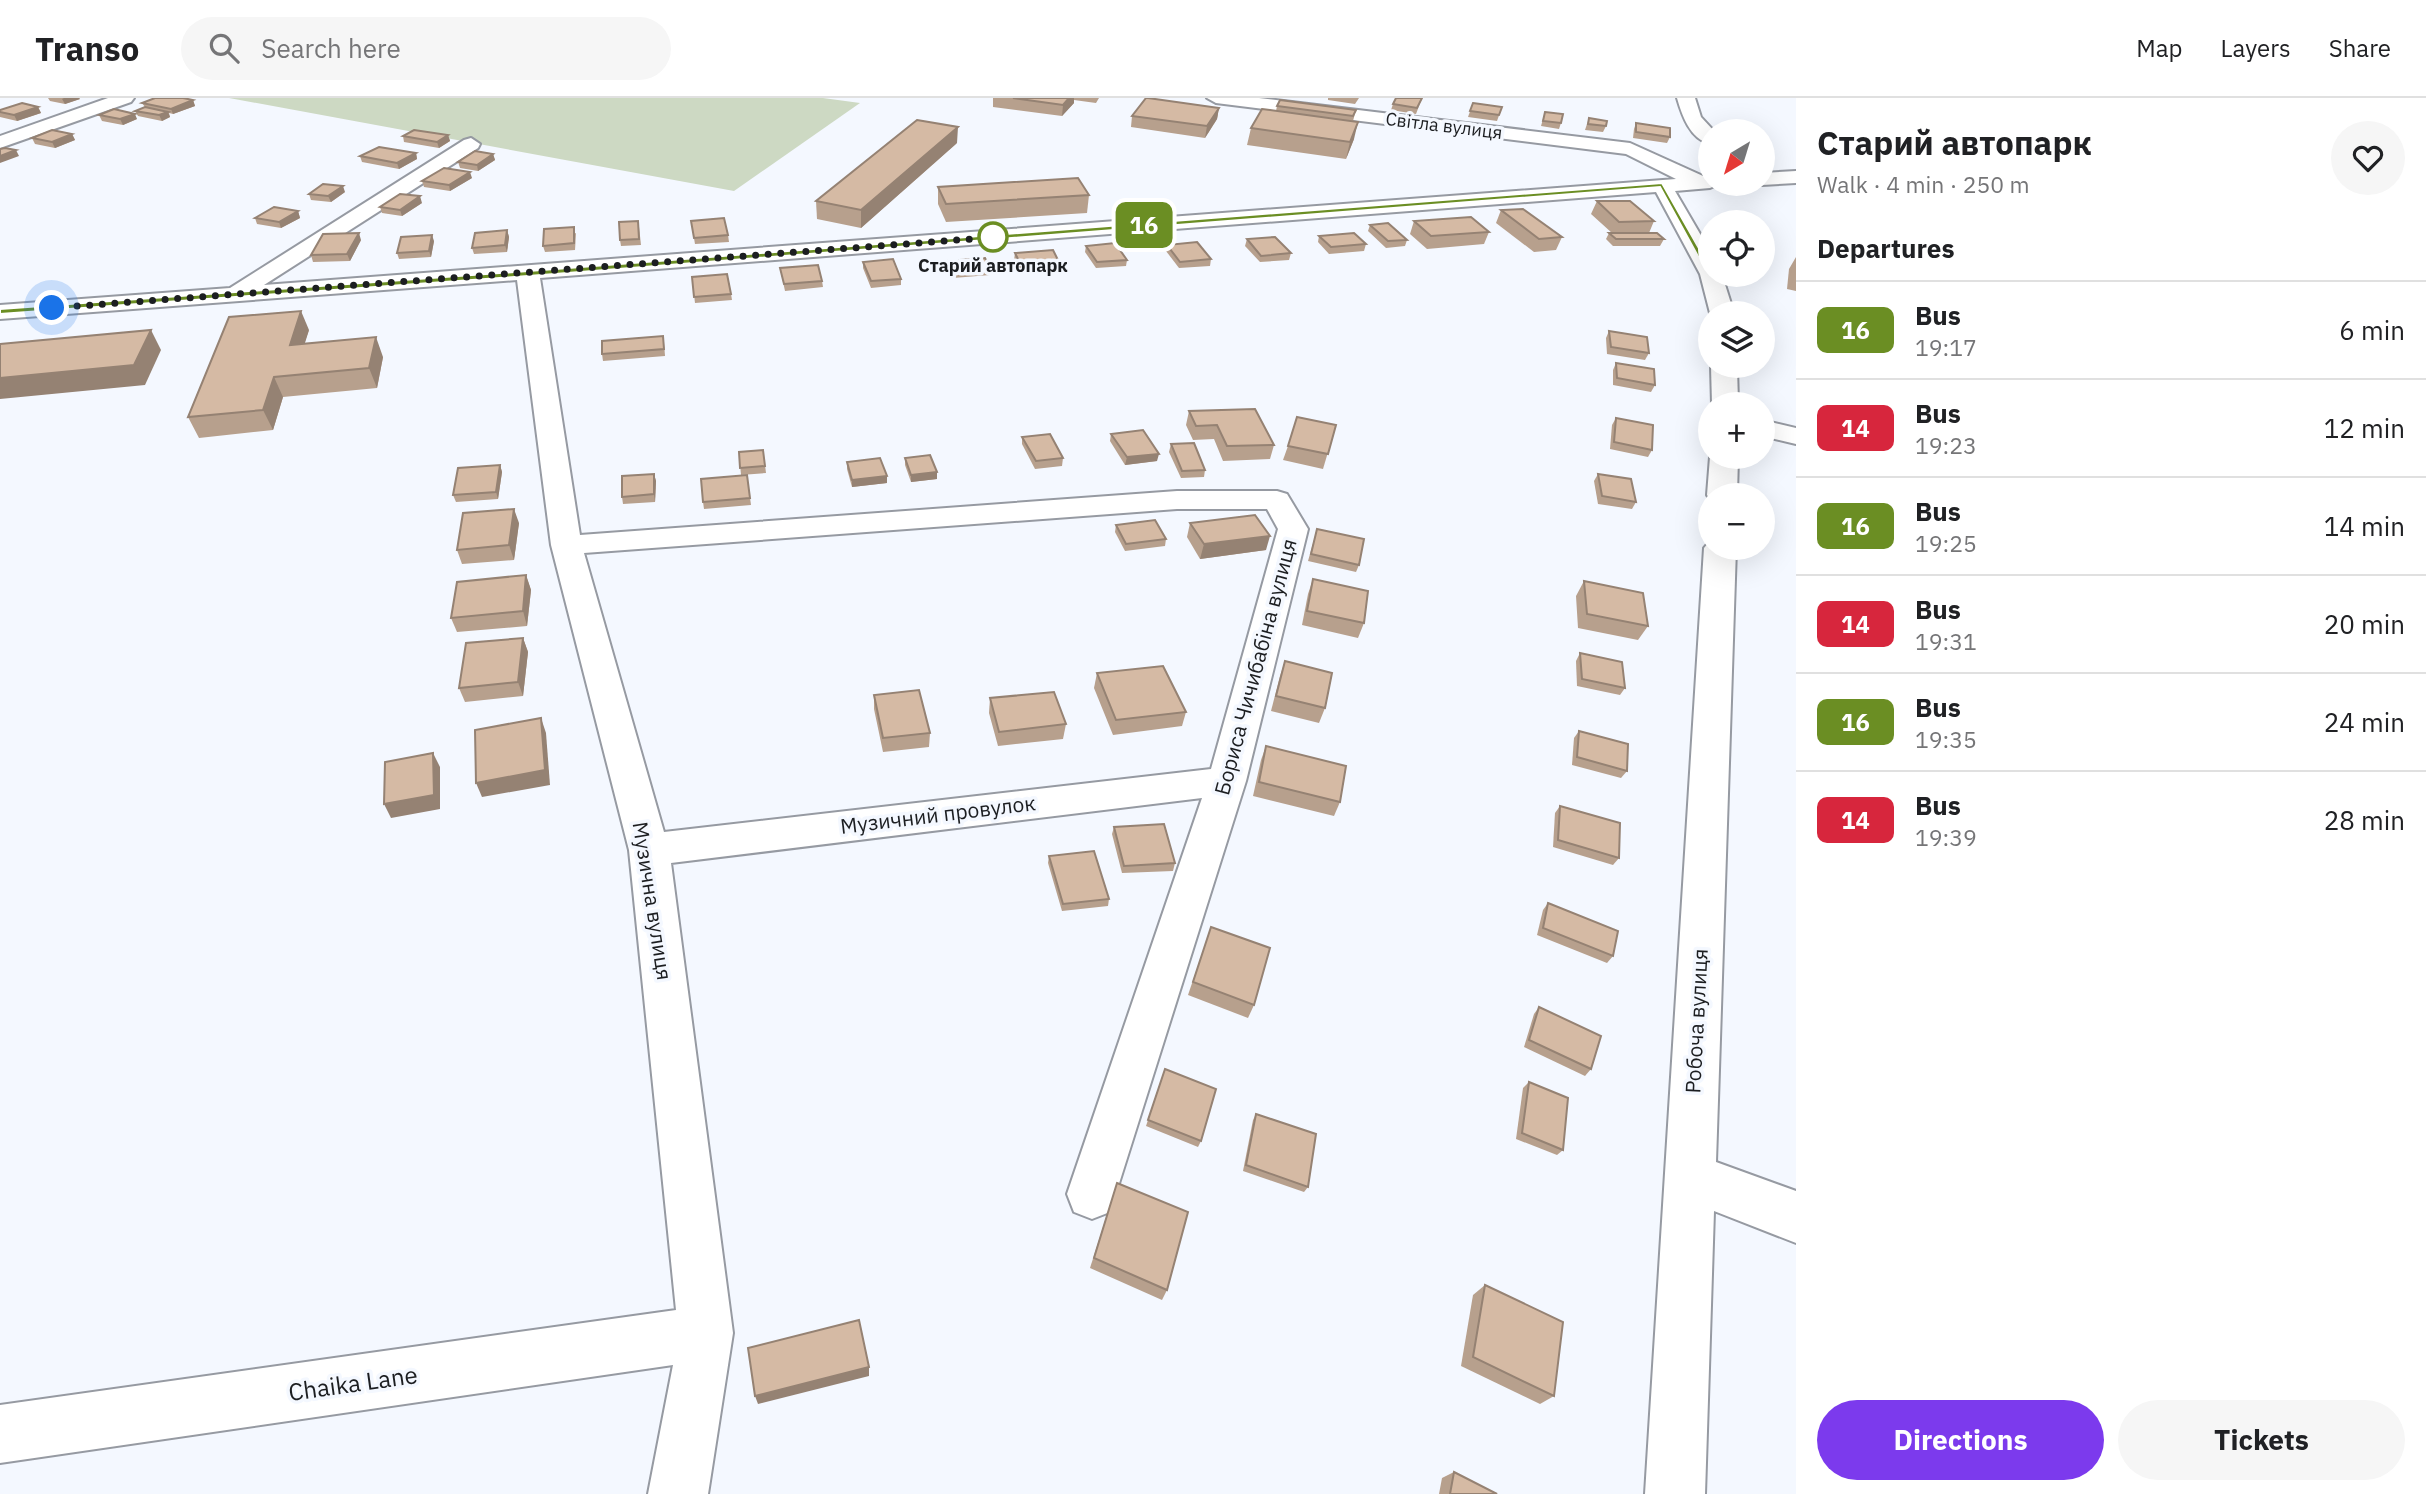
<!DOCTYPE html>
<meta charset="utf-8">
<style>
:root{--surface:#fff;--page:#f6f6f6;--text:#202124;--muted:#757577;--line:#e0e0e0;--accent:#7c3aed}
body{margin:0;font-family:"IBM Plex Sans",sans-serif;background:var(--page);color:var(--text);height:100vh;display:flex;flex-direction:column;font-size:26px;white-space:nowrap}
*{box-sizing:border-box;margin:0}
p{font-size:23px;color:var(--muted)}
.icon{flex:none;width:38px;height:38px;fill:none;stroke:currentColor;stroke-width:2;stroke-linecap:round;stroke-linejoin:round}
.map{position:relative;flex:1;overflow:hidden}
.drawer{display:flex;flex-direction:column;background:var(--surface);width:630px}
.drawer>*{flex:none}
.badge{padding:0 14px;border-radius:10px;font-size:24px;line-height:46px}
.needle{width:46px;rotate:218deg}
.controls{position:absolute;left:1698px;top:21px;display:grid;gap:14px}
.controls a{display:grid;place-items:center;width:77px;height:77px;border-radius:50%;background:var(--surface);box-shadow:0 7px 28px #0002;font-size:35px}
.you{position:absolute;width:35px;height:35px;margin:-18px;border:5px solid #fff;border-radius:50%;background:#1a73e8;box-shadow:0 0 0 10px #1a73e833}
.map>.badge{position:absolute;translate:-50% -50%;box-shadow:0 0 0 4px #fff}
h2{padding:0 21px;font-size:26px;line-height:63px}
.round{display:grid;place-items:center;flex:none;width:74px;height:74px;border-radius:37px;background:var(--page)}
.head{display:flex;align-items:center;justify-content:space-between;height:119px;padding:0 21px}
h1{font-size:33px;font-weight:700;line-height:52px}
.primary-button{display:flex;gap:14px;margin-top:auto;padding:14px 21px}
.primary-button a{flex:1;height:80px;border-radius:42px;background:var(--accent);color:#fff;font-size:28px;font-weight:700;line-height:80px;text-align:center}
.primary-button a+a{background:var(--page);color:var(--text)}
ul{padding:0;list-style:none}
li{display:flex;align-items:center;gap:21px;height:98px;padding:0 21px;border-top:2px solid var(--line)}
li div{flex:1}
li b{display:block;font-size:26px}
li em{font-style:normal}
li .badge{min-width:77px;font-weight:700;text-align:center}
header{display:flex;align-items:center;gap:42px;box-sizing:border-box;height:98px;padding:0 35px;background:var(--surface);border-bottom:2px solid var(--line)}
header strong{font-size:33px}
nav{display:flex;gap:38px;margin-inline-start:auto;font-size:24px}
.search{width:490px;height:63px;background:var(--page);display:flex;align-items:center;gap:18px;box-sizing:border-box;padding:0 24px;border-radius:38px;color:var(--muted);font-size:26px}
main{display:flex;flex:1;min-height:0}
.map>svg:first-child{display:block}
.green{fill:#cdd9c3}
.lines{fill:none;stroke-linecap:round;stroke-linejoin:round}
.minor-casing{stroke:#969aa2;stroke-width:4}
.minor{fill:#fff;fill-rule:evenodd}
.wall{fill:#b7a08d}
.shaded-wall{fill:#958273}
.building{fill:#d5baa4;stroke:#958273;stroke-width:2}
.line{fill:#6b8e23;stroke:#fff;stroke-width:2}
.walk{stroke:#1c1e21;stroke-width:7;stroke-dasharray:0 12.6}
.stop-dot{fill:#fff;stroke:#6b8e23;stroke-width:3.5}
.labels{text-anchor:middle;stroke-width:7;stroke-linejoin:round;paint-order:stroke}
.far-street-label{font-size:18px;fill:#1c1e21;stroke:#f4f8ff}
.far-stop-label{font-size:18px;font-weight:bold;fill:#1c1e21;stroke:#f4f8ff}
.street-label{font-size:21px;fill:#1c1e21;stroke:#f4f8ff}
.near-street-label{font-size:24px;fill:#1c1e21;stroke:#f4f8ff}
</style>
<header>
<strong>Transo</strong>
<div class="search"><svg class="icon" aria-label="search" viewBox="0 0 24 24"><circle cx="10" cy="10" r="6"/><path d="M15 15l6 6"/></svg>Search here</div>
<nav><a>Map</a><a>Layers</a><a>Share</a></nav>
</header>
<main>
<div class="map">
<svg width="1796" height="1396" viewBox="0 0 1796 1396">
<rect width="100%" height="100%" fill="#f4f8ff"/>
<polygon class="green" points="229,0 823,0 860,5 734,93"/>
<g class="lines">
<g class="minor-casing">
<g id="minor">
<polygon points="108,0 134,0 131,4 0,50 0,38"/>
<path d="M1207,0H1259L1630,45L1703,78H1710V86H1719L1710,90L1675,93L1710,153V177H1722L1734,215H1710L1700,176L1656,94L540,180L580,437L1177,393H1277L1287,396L1308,431L1246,683L1110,1114L1092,1121L1074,1114L1067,1096L1202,700L671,765L733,1235L708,1396H648L673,1267L0,1365V1307L676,1212L629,752L551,447L517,182L0,221V207L230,190L464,42L471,40L480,46L478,50L264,187L1676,81L1626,56L1216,5ZM1177,411H1267L1278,431L1211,671L664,734L584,455Z"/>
<path d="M1677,0H1695L1701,19L1714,33H1710V46C1690,41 1682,17 1677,0Z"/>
<polygon points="1796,73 1796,85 1762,87 1757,86 1762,86 1762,75"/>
<polygon points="1711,268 1737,268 1738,306 1712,306"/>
<polygon points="1762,322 1796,330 1796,346 1762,338"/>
<polygon points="1710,359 1738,359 1737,397 1710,397 1710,401 1707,397"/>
<polygon points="1710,443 1710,450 1736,450 1716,1064 1796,1093 1796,1145 1714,1113 1705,1396 1645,1396 1704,450"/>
</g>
</g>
<use href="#minor" class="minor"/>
</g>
<g class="wall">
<polygon points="48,0 79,0 80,1 65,6 50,3"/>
<polygon points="993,0 1099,0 1096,5 1074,2 1074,5 1062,18 993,9"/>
<polygon points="1328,0 1359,0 1355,6 1328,2"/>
<polygon points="1422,0 1416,16 1391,12 1393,6"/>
<polygon points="193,2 195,8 173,16 169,15 170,19 162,23 138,18 135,13 145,9 142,5"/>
<polygon points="1473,5 1502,9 1497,23 1468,19"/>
<polygon points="1277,8 1356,12 1353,23 1354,41 1346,61 1247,47 1251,30 1276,13"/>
<polygon points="38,9 41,15 17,23 0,19 0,12"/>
<polygon points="1219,10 1217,21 1205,40 1131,29 1132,18"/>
<polygon points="1545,14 1561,25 1559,31 1541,28"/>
<polygon points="99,17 137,21 123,27 102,23"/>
<polygon points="1589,20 1606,28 1603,34 1585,32"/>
<polygon points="1636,25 1670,39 1667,45 1633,40 1634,31"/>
<polygon points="72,36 75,42 55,50 35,46 32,40"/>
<polygon points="448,37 450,43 439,50 404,44 403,38"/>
<polygon points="957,45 861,130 817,121 816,103"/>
<polygon points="416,55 417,61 399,71 362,64 360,58"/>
<polygon points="493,56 495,62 478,73 460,70 458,64"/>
<polygon points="472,80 450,93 424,89 422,83"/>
<polygon points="938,89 1089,97 1087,115 946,124 938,106"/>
<polygon points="345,94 331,104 311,102 309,96"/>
<polygon points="1597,103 1654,123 1649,135 1664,141 1660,148 1613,148 1606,141 1609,135 1612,135 1591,116"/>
<polygon points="422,105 402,118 382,115 380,109"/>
<polygon points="1501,112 1562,139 1556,152 1534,154 1496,125"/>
<polygon points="298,113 300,120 281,130 257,126 255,120"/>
<polygon points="691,123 728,137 729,144 695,146"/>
<polygon points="1414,123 1489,134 1484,146 1427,151 1410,136"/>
<polygon points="1370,127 1407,142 1405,148 1386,150 1368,133"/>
<polygon points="639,129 641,147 621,148 620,142"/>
<polygon points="507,132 509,139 507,154 474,156 472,150"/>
<polygon points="576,135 575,152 545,154 543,148"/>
<polygon points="1319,138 1366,146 1364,153 1329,156 1318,144"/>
<polygon points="1247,141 1291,155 1289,162 1260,164 1245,148"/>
<polygon points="361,142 350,163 313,164 311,157"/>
<polygon points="434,143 431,159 399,161 397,155"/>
<polygon points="1167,147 1211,161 1210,168 1179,170 1166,153"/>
<polygon points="1086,148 1127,162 1126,168 1096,170 1085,154"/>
<polygon points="1015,155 1058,162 1058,168 1020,172 1014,162"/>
<polygon points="1796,159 1796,193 1787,191 1789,171"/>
<polygon points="948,163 990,170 990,177 953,180 948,170"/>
<polygon points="863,164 901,181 901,187 871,190 863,170"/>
<polygon points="780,170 822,183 823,189 785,193"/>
<polygon points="692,179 731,196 732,202 695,205"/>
<polygon points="309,232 304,246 383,259 377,290 283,299 273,332 199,340 188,319"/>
<polygon points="1609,233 1649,255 1645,262 1607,256 1606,240"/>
<polygon points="664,245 665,258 603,263 602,256"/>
<polygon points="1616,265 1655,287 1651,294 1613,287 1613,272"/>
<polygon points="1189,313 1274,347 1270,361 1223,363 1214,341 1193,342 1186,327"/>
<polygon points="1616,320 1652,352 1648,359 1610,351 1612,327"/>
<polygon points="1336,327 1323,371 1283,362 1288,348"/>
<polygon points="1111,336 1157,363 1125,367 1110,343"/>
<polygon points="1022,339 1063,360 1062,368 1035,371 1022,346"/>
<polygon points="1171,346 1205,372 1204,379 1181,380 1169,354"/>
<polygon points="763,352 766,375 741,377 739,354"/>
<polygon points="905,360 937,381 911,384 905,367"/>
<polygon points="847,364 887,385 852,389 847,371"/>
<polygon points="500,367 502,374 498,401 456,404 453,397"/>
<polygon points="654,376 656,383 655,404 623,406 622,399"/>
<polygon points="1598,376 1636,404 1632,411 1598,406 1594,383"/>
<polygon points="747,377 751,407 704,411 703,404"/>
<polygon points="519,425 514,462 462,466 457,452"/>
<polygon points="1190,425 1266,452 1200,461 1187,439"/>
<polygon points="1116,427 1166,441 1165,448 1125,453 1115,434"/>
<polygon points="1317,431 1359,467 1356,474 1308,463"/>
<polygon points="526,477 531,492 527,528 457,534 451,520"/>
<polygon points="1313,481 1364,525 1358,540 1302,527 1308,496"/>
<polygon points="1584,483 1648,528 1638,542 1578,530 1576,498"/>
<polygon points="523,540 528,554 523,598 465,604 459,590"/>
<polygon points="1580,555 1625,590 1620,597 1577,588 1576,563"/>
<polygon points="1285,563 1325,610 1319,625 1271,613 1280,578"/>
<polygon points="1097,575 1186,614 1182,628 1113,637 1094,590"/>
<polygon points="874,597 930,635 929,649 883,654 874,611"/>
<polygon points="990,600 1066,626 1063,641 998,648 989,615"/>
<polygon points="1579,633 1627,673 1621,680 1572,667 1574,640"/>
<polygon points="1266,648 1340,704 1334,718 1253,698 1261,662"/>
<polygon points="1560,708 1619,760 1613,767 1553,749 1555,715"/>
<polygon points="1114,729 1175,765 1173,773 1122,775 1112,736"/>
<polygon points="1049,758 1109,801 1108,808 1062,813 1048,765"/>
<polygon points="1548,805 1613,858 1607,865 1537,837 1543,812"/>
<polygon points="1211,829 1254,907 1248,920 1188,897"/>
<polygon points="1539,909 1591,971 1585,978 1524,949 1534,916"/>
<polygon points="1165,971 1201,1043 1198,1049 1146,1028"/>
<polygon points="1529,984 1563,1052 1557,1057 1516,1041 1523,990"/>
<polygon points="1256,1016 1308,1089 1304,1094 1243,1073 1253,1022"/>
<polygon points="1117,1085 1167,1192 1162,1202 1090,1170"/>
<polygon points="1485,1187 1554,1298 1540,1306 1461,1268 1473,1197"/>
<polygon points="1454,1374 1497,1396 1439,1396 1442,1380"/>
</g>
<g class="shaded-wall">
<polygon points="64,0 79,0 80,1 65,6 62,1"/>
<polygon points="1069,0 1074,0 1074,5 1062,18 1063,7"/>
<polygon points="193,2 195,8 173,16 171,11"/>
<polygon points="38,9 41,15 17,23 14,17"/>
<polygon points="1219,10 1217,21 1205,40 1207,28"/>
<polygon points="168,14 170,19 162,23 159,17"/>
<polygon points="135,16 137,21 123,27 120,21"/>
<polygon points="1358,24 1354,41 1346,61 1350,44"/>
<polygon points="958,29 957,45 861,130 861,112"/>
<polygon points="72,36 75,42 55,50 52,44"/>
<polygon points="448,37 450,43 439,50 437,44"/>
<polygon points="16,52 19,58 0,65 0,58"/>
<polygon points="416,55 417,61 399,71 397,65"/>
<polygon points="493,56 495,62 478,73 477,67"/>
<polygon points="470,74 472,80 450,93 449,87"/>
<polygon points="343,88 345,94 331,104 328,98"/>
<polygon points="420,98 422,105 402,118 400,112"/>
<polygon points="298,113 300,120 281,130 279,124"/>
<polygon points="507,132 509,139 507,154 505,147"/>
<polygon points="359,135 361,142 350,163 347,156"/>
<polygon points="432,137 434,143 431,159 429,153"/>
<polygon points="301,213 309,232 298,267 290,247"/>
<polygon points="151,232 161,252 145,287 0,301 0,280"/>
<polygon points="376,239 383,259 377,290 369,270"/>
<polygon points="274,279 283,299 273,332 263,312"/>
<polygon points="1159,356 1157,363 1125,367 1127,359"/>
<polygon points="500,367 502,374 498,401 496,394"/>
<polygon points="937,374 937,381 911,384 911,377"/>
<polygon points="654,376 656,383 655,404 654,396"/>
<polygon points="887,378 887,385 852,389 852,382"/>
<polygon points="514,411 519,425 514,462 509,447"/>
<polygon points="1270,438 1266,452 1200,461 1204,446"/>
<polygon points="526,477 531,492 527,528 523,513"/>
<polygon points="523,540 528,554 523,598 518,584"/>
<polygon points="541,620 546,635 550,687 482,699 476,685"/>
<polygon points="433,655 440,669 440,711 391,720 384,706"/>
<polygon points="869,1269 869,1278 758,1306 755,1298"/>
</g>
<g class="building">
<polygon points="155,0 183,0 193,2 171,11 142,5"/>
<polygon points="1013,0 1069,0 1063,7"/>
<polygon points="1146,0 1148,0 1219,10 1207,28 1132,18"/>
<polygon points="1396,0 1422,0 1417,10 1393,6"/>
<polygon points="1280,2 1356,12 1353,18 1277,8"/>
<polygon points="22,5 38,9 14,17 0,14 0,12"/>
<polygon points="1473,5 1502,9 1499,17 1470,13"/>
<polygon points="145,9 168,14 159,17 135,13"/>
<polygon points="114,11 135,16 120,21 99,17"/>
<polygon points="1262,11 1358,24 1350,44 1251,30"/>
<polygon points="1545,14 1563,16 1561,25 1543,23"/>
<polygon points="1589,20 1607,23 1606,28 1588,26"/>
<polygon points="917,22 958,29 861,112 816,103"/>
<polygon points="1636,25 1670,30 1670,39 1636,34"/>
<polygon points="52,32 72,36 52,44 32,40"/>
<polygon points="414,32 448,37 437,44 403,38"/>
<polygon points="379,49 416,55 397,65 360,58"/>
<polygon points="5,50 16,52 0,58 0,51"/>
<polygon points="475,53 493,56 477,67 458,64"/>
<polygon points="444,70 470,74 449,87 422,83"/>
<polygon points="1078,80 1089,97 946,106 938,89"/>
<polygon points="323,86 343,88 328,98 309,96"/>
<polygon points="400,96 420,98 400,112 380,109"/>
<polygon points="1597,103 1630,103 1654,123 1619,124"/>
<polygon points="274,109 298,113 279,124 255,120"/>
<polygon points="1523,111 1562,139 1539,141 1501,112"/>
<polygon points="1471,119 1489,134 1431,138 1414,123"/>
<polygon points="724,120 728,137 694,140 691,123"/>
<polygon points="638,123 639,141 620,142 619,124"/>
<polygon points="1388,125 1407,142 1388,143 1370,127"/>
<polygon points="574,129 574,145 543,148 544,131"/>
<polygon points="507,132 505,147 472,150 475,135"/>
<polygon points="359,135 347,156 311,157 323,136"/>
<polygon points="1354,135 1366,146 1331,149 1319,138"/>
<polygon points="1609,135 1657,135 1664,141 1616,141"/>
<polygon points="432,137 429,153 397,155 401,139"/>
<polygon points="1275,139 1291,155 1261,158 1247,141"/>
<polygon points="1197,144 1211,161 1180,164 1167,147"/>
<polygon points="1115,145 1127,162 1097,164 1086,148"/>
<polygon points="1053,152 1058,162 1020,165 1015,155"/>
<polygon points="985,160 990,170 953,173 948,163"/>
<polygon points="893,161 901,181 871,183 863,164"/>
<polygon points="818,167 822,183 784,186 780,170"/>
<polygon points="727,176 731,196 694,199 692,179"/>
<polygon points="301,213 290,247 376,239 369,270 274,279 263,312 188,319 229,219"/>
<polygon points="151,232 134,267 0,280 0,246"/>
<polygon points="1609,233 1647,239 1649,255 1611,249"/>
<polygon points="663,238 664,251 602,256 602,243"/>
<polygon points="1616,265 1654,271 1655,287 1617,280"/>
<polygon points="1255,311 1274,347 1227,348 1217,327 1196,328 1189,313"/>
<polygon points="1297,319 1336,327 1328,356 1288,348"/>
<polygon points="1616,320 1653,327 1652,352 1614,344"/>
<polygon points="1143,332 1159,356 1127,359 1111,336"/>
<polygon points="1050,336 1063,360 1036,363 1022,339"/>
<polygon points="1194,345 1205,372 1182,373 1171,346"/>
<polygon points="763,352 765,368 740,370 739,354"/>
<polygon points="930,357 937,374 911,377 905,360"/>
<polygon points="880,360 887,378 852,382 847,364"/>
<polygon points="500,367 496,394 453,397 458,370"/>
<polygon points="654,376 654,396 622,399 622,378"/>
<polygon points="1598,376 1631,381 1636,404 1602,398"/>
<polygon points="747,377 750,400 703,404 701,381"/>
<polygon points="514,411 509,447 457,452 463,415"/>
<polygon points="1255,417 1270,438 1204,446 1190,425"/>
<polygon points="1155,422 1166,441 1126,446 1116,427"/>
<polygon points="1317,431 1364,441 1359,467 1311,456"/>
<polygon points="526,477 523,513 451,520 457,484"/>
<polygon points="1313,481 1368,493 1364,525 1307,513"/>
<polygon points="1584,483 1643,495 1648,528 1587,516"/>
<polygon points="523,540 518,584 459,590 466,545"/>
<polygon points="1580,555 1622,564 1625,590 1582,581"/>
<polygon points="1285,563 1332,575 1325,610 1276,598"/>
<polygon points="1163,568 1186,614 1116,622 1097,575"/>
<polygon points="919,592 930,635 883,640 874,597"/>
<polygon points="1054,594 1066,626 999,634 990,600"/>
<polygon points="541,620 545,672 476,685 475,632"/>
<polygon points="1579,633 1628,646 1627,673 1577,659"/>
<polygon points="1266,648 1346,668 1340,704 1259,684"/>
<polygon points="433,655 434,697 384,706 385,664"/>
<polygon points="1560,708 1620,725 1619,760 1558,742"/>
<polygon points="1164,726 1175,765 1124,768 1114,729"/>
<polygon points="1094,753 1109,801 1063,806 1049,758"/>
<polygon points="1548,805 1618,833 1613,858 1543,830"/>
<polygon points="1211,829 1270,850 1254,907 1193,884"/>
<polygon points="1539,909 1601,938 1591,971 1529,942"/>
<polygon points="1165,971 1216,991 1201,1043 1148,1022"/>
<polygon points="1529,984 1568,1000 1563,1052 1522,1035"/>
<polygon points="1256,1016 1316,1036 1308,1089 1246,1067"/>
<polygon points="1117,1085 1188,1114 1167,1192 1094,1160"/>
<polygon points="1485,1187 1563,1224 1554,1298 1473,1259"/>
<polygon points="859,1222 869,1269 755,1298 748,1250"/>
<polygon points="1454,1374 1497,1396 1450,1396"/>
</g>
<polygon class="line" points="1662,85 1713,175 1706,173 1660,89 555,176 0,216 0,211 555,171"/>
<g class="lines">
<polyline class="walk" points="52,210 998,139 993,139"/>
</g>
<circle class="stop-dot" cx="993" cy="139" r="14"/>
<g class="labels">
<g class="far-street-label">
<text transform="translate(1444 28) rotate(7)" y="6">Світла вулиця</text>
</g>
<g class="far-stop-label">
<text x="993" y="174">Старий автопарк</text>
</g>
<g class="street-label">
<text transform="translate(1256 569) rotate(-75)" y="7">Бориса Чичибабіна вулиця</text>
<text transform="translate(938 717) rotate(-7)" y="7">Музичний провулок</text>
<text transform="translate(652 803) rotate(81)" y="7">Музична вулиця</text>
<text transform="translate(1697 923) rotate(-87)" y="7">Робоча вулиця</text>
</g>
<g class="near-street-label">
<text transform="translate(353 1286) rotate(-8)" y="8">Chaika Lane</text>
</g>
</g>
</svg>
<div class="controls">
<a><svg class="needle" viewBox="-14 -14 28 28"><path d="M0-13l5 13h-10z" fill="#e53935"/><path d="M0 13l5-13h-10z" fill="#757577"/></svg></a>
<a><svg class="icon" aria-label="locate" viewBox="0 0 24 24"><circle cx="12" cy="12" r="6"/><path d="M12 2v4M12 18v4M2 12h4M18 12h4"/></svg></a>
<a><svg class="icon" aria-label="layers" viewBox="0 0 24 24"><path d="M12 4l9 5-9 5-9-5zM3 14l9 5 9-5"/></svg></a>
<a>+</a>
<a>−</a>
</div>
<div class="you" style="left:52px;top:210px"></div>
<b class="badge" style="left:1144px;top:127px;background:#6b8e23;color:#fff">16</b>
</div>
<section class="drawer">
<div class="head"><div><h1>Старий автопарк</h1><p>Walk · 4 min · 250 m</p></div><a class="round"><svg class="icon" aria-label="heart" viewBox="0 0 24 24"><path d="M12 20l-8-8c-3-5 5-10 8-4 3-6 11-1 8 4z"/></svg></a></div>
<h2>Departures</h2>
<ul>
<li><span class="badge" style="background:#6b8e23;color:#fff">16</span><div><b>Bus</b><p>19:17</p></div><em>6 min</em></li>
<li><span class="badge" style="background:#d7263d;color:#fff">14</span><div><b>Bus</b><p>19:23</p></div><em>12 min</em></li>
<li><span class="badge" style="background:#6b8e23;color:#fff">16</span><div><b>Bus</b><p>19:25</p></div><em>14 min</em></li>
<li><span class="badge" style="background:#d7263d;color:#fff">14</span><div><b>Bus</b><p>19:31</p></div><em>20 min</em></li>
<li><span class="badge" style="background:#6b8e23;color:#fff">16</span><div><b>Bus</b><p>19:35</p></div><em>24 min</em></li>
<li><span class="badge" style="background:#d7263d;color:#fff">14</span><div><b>Bus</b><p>19:39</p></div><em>28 min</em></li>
</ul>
<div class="primary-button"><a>Directions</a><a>Tickets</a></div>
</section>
</main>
